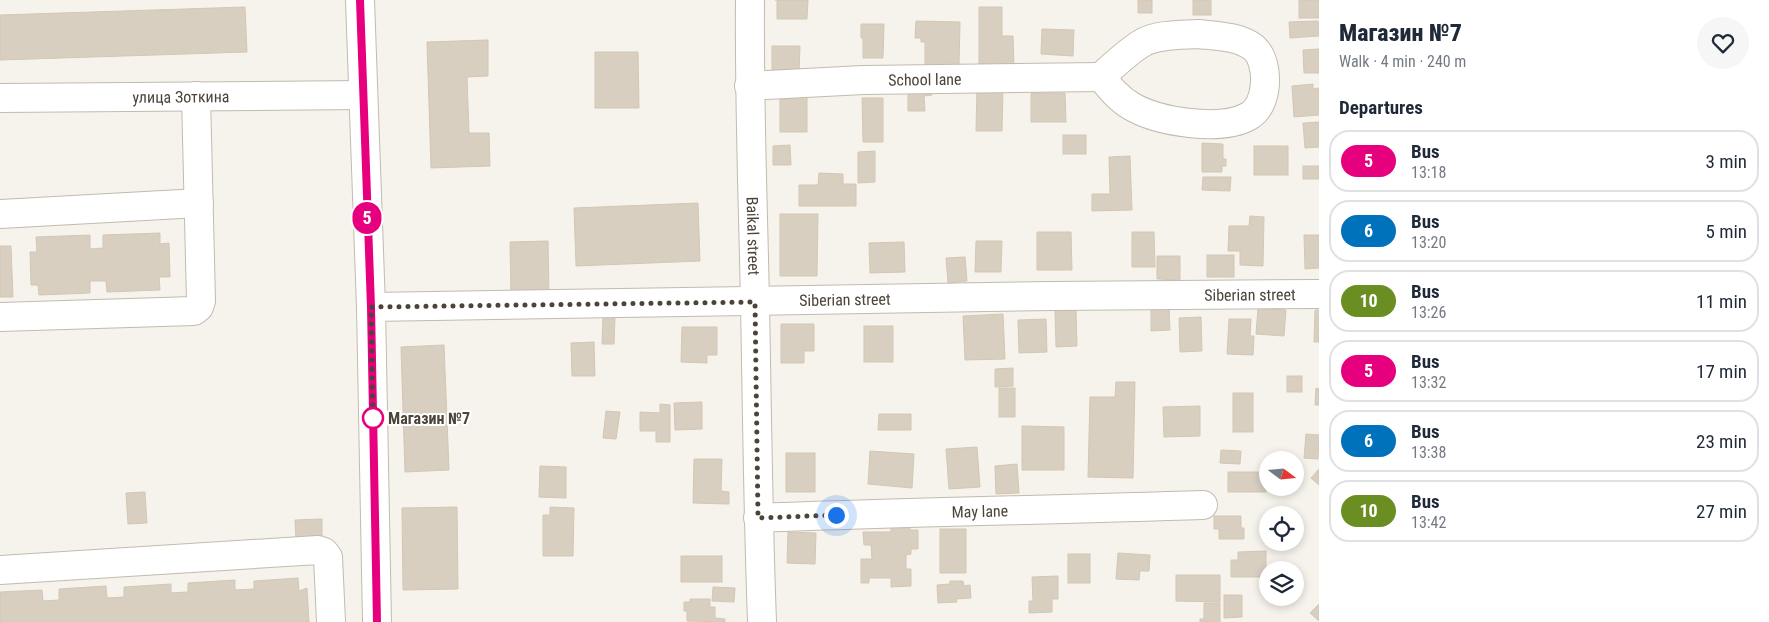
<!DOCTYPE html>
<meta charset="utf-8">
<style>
:root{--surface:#fff;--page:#f6f6f7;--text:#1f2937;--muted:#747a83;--line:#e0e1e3}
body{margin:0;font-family:"Roboto Condensed",sans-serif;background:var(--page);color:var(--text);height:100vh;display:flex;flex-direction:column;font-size:19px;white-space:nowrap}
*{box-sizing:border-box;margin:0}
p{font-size:16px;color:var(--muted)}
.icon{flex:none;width:28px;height:28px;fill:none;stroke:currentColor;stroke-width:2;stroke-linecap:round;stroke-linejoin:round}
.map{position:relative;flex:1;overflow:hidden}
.side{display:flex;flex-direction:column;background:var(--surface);width:450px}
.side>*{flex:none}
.badge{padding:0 10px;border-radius:16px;font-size:18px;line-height:32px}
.needle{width:32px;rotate:106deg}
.fabs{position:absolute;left:1259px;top:451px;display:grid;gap:10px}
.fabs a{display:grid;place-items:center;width:45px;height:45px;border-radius:50%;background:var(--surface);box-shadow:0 2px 8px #0003;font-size:25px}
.you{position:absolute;width:25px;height:25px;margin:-12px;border:4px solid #fff;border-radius:50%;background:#1a73e8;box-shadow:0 0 0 8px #1a73e833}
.map>.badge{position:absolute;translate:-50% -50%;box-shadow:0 0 0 2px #fff}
h2{padding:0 20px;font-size:19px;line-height:45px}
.round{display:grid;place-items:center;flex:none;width:52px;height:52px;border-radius:26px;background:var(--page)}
.headline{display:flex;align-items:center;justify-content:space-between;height:85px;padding:0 20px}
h1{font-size:24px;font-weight:800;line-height:38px}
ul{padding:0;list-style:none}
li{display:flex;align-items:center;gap:15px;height:62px;margin:0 10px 8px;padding:0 10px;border:2px solid var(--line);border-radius:20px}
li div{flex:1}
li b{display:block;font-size:19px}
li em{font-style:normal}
li .badge{min-width:55px;font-weight:700;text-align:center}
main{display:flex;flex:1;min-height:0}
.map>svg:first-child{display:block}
.building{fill:#d8cfc1;stroke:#d3c7b4}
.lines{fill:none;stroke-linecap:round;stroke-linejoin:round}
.minor-casing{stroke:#c2bbae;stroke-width:30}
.minor{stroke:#fff;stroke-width:28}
.line-casing{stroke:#fff;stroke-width:11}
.line{stroke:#e6007e;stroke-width:8}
.walk{stroke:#4b4439;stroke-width:5;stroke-dasharray:0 9}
.stop-dot{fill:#fff;stroke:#e6007e;stroke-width:2.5}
.labels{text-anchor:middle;stroke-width:4;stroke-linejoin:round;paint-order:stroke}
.street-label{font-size:16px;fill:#4b4439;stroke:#fff}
.stop-label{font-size:16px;font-weight:bold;fill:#4b4439;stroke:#fff;text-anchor:start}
</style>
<main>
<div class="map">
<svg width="1319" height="622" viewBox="0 0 1319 622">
<rect width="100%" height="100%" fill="#f6f3ec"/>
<g class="building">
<polygon points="775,0 808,0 807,19 777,19 777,0"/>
<rect x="1138" y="0" width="14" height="13"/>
<rect x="1193" y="0" width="18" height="15"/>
<rect x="1299" y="0" width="20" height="18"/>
<polygon points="245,7 247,52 0,60 0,15"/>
<polygon points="979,7 1002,7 1002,36 1013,36 1014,68 979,69"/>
<polygon points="916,21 960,22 959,66 925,66 925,42 921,42 921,38 915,38"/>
<polygon points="1317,21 1319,22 1319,36 1290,38 1289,22"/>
<polygon points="861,24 884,24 883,58 863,58 863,38 861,38"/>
<polygon points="1042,29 1074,30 1073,56 1041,54"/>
<polygon points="488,40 488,76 467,77 469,133 489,133 490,166 431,168 427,42"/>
<polygon points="772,46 800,46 799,71 772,74"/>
<polygon points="1319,49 1319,73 1304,73 1303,50"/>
<polygon points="595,52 638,52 639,108 595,108"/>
<polygon points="1313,84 1313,89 1319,88 1319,115 1294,117 1292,86"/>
<polygon points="932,87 932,95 924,96 925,111 908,111 908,88"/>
<polygon points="977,89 1003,89 1002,131 976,131"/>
<polygon points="1031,93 1065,93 1066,122 1031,122"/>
<rect x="780" y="94" width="27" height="38"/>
<polygon points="862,98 883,98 883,142 863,142"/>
<polygon points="1319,122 1319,147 1305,148 1303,123"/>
<rect x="1063" y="135" width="23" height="19"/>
<polygon points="1202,143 1223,144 1223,159 1226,159 1226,166 1222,166 1222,172 1202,172"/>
<polygon points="790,145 791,165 773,165 773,146"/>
<rect x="1254" y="146" width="34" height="29"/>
<polygon points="875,151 875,182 858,183 858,152"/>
<polygon points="1130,156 1132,210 1092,211 1092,194 1110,194 1109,157"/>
<rect x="1303" y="166" width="16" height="13"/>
<polygon points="819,173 843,174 843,184 856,184 856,206 799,206 799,185 818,185"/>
<polygon points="1203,177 1231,177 1230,191 1202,190"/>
<polygon points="698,203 700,261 576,266 574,208"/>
<polygon points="780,214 818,214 817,276 780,276"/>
<polygon points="1250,216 1264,217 1263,266 1240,265 1240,251 1228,251 1229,226 1249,226"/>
<polygon points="1037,232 1071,232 1072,270 1037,270"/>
<polygon points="1132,232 1154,232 1155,267 1132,267"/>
<polygon points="160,233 160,244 169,243 170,277 159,277 160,290 107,292 106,281 90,281 90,293 39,295 38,285 31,285 30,252 37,252 36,237 90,235 90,249 103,248 103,235"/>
<polygon points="1304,235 1319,235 1319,268 1305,269"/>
<polygon points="548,241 549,295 511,296 510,242"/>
<polygon points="976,241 1002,241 1001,272 975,272"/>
<polygon points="904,242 905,272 870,273 869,243"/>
<polygon points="0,246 11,246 13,297 0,297"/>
<rect x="1207" y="255" width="27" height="22"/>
<polygon points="1157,256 1180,256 1180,280 1157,279"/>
<polygon points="965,257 967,281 948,283 946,258"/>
<polygon points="1169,307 1170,330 1151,331 1151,308"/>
<polygon points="1258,308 1286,310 1284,336 1256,334"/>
<polygon points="1076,310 1077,346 1056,347 1055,311"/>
<polygon points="1315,310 1319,310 1319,342 1314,342"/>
<polygon points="1003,314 1005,359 965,360 963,316"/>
<polygon points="603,317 615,317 614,344 602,344"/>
<polygon points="1201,317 1202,351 1180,352 1179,318"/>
<polygon points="1046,319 1047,352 1019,353 1018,320"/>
<polygon points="1229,319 1251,319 1250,336 1254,336 1253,355 1227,354"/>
<polygon points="781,324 814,324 814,351 804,351 804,363 781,363"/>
<rect x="864" y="326" width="29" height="36"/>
<polygon points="682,327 717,327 717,355 707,355 707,363 681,362"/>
<polygon points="594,342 595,376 572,376 571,343"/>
<polygon points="444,345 449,470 405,472 401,347"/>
<polygon points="1013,368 1013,386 995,387 995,369"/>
<rect x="1287" y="376" width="15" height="16"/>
<polygon points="1116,382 1135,382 1133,478 1088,477 1090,397 1115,397"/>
<rect x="999" y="388" width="16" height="29"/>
<polygon points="1316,388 1319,389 1319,405 1315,405"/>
<rect x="1233" y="393" width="20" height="39"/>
<polygon points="702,402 702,429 675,430 674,403"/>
<polygon points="660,404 670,405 670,442 656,442 656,431 640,431 640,412 660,413"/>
<polygon points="1200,406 1200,436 1164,437 1163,407"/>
<polygon points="606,411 620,412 616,439 603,438"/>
<polygon points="879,414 911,414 911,430 878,430"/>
<polygon points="1022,426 1064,427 1064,470 1022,470"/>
<polygon points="1306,434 1319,435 1318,459 1304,458"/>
<polygon points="977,447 980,487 949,489 946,449"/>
<polygon points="1221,450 1241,451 1240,464 1220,463"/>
<polygon points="870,451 914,454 912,488 868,484"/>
<rect x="786" y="453" width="29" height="39"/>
<polygon points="694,459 722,459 721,491 729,492 729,504 693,503"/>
<polygon points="1017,464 1019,493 996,494 995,466"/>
<polygon points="540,466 566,467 566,498 539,497"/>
<polygon points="1319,469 1319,485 1311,478"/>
<rect x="1228" y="472" width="38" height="20"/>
<polygon points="145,492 147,523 128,524 126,493"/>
<polygon points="457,507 458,589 403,590 402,508"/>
<polygon points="550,507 574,508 573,556 543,556 543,515 550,515"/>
<polygon points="1214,516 1241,516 1241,528 1244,528 1244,539 1219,539 1219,529 1214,529"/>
<polygon points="322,519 322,541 296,541 295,520"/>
<polygon points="910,525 910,530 918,530 918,549 911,549 911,554 906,555 906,569 911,569 911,586 891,587 891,578 869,578 869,583 861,583 861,559 872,559 871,545 864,545 863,532 891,532 891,526"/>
<rect x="940" y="529" width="26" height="44"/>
<polygon points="788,532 816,533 815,564 787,563"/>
<polygon points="1266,551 1266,577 1231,577 1231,560 1238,560 1238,552"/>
<polygon points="1118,553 1150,555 1149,571 1140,571 1139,580 1116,579"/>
<rect x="1068" y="554" width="22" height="29"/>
<rect x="681" y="556" width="41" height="26"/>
<polygon points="1176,575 1220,575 1220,602 1176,601"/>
<polygon points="1058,576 1058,599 1052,599 1052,612 1029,613 1029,601 1033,601 1032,577"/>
<polygon points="298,578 299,591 307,588 309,622 0,622 0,592 42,590 43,601 59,600 59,589 106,586 107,598 124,597 124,587 171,584 171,593 188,592 188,583 235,580 235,590 254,589 254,581"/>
<polygon points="950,581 963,581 964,586 970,585 971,598 956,599 957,602 938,603 937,585 950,584"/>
<polygon points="713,587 735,588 734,602 712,601"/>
<polygon points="1224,595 1242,595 1242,617 1224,618"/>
<polygon points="690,599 710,599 710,607 715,607 715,618 725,619 725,622 687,621 687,611 684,611 684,602 690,602"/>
<polygon points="1204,603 1220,603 1220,622 1200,622 1200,619 1204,619"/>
<polygon points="1319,604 1319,621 1310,613"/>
</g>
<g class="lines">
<g class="minor-casing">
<g id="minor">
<polyline points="360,0 371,307 377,622"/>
<path id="s1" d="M750,0C749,101 753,202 755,303C757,410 758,516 762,622"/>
<path d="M1198,34C1216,36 1239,36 1254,48C1270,62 1269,105 1249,116C1221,132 1158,122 1131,106C1119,99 1110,88 1101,77C1114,65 1128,51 1144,42C1159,34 1182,35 1198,34Z"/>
<path id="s2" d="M749,86L863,80L1101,77"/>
<path id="s3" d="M0,98L363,95"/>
<polyline points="0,214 199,203"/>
<path id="s4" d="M371,307L1052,296L1319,294"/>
<polyline points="0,317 194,311 199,307 201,301 196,96"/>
<path id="s5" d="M758,518C906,512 1054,510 1203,505"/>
<polyline points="0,570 318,550 324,552 328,557 331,622"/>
</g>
</g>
<use href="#minor" class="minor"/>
</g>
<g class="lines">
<g class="line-casing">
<polyline id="line" points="360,0 371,307 377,622"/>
</g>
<use href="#line" class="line"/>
<polyline class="walk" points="373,418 373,425 371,307 755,302 758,518 836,515"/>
</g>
<circle class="stop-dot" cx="373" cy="418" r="10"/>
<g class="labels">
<g class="street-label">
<text dy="6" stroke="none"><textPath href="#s2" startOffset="176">School lane</textPath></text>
<text dy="6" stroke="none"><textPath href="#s3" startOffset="181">улица Зоткина</textPath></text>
<text dy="6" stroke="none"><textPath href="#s1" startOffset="236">Baikal street</textPath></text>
<text dy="6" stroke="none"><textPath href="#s4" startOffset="879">Siberian street</textPath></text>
<text dy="6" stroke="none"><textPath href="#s4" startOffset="474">Siberian street</textPath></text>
<text dy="6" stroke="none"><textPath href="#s5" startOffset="222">May lane</textPath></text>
</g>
<g class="stop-label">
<text x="388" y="424">Магазин №7</text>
</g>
</g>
</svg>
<div class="fabs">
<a><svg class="needle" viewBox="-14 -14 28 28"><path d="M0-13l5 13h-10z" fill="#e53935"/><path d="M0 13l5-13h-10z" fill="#747a83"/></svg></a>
<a><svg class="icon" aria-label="locate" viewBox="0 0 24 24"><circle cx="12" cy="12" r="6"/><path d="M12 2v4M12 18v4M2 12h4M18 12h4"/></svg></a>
<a><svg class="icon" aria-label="layers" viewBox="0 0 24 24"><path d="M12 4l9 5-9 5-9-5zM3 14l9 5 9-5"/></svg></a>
</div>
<div class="you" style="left:836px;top:515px"></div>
<b class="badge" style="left:367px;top:218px;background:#e6007e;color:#fff">5</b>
</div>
<section class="side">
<div class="headline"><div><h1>Магазин №7</h1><p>Walk · 4 min · 240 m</p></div><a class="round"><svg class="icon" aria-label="heart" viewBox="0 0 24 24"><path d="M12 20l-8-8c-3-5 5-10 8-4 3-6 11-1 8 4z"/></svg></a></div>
<h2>Departures</h2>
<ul>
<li><span class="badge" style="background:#e6007e;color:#fff">5</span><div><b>Bus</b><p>13:18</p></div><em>3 min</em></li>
<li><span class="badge" style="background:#0072bc;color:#fff">6</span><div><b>Bus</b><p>13:20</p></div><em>5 min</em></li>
<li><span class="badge" style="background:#6b8e23;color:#fff">10</span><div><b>Bus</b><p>13:26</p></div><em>11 min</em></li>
<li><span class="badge" style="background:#e6007e;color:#fff">5</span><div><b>Bus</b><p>13:32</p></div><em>17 min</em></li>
<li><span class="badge" style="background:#0072bc;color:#fff">6</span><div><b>Bus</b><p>13:38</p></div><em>23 min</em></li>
<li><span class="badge" style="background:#6b8e23;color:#fff">10</span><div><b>Bus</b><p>13:42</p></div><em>27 min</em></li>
</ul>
</section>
</main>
